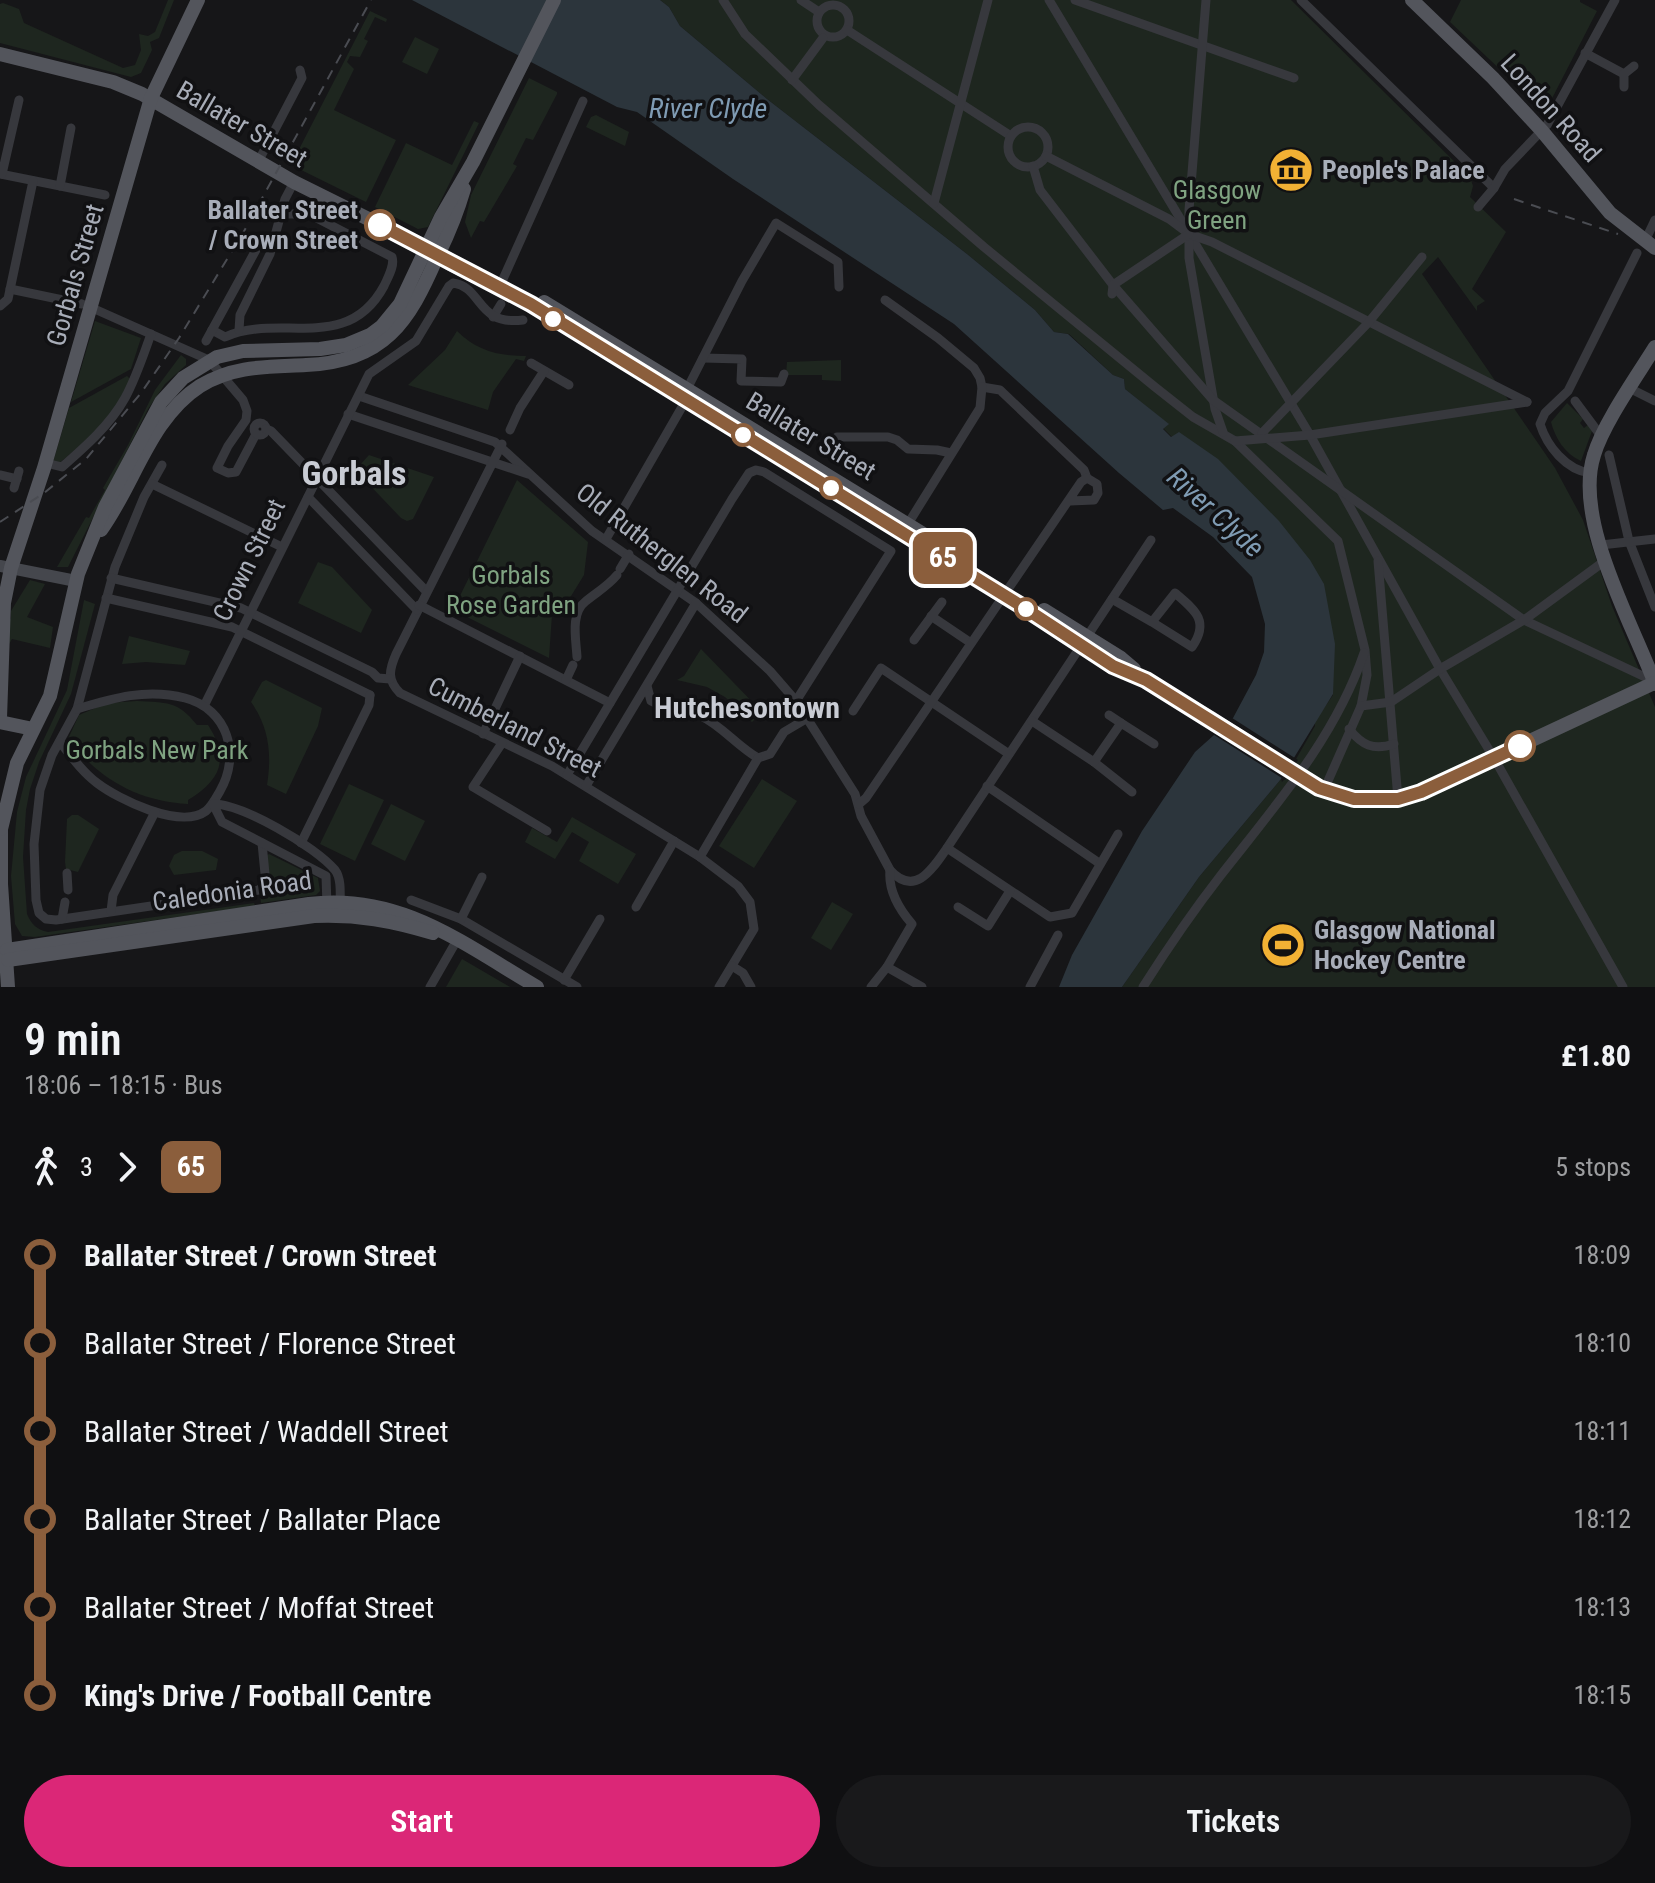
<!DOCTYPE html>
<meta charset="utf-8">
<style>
:root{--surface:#101012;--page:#19191b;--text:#f1f3f6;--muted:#9c9d9f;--accent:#db2777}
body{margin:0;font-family:"Roboto Condensed",sans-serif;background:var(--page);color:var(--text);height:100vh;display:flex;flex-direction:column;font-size:30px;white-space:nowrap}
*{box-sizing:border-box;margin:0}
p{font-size:26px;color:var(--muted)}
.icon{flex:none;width:44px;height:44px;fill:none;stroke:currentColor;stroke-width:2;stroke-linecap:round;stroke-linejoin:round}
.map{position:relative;height:987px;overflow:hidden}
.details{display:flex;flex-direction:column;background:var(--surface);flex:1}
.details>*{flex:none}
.badge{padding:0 16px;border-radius:12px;font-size:28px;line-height:52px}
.map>.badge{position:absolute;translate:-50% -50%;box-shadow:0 0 0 4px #fff}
.legs{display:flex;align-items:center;gap:12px;height:88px;padding:0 24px;font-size:26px}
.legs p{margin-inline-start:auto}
.head{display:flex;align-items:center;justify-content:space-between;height:136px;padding:0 24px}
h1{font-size:44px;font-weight:600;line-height:60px}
.button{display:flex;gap:16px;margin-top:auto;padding:16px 24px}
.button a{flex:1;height:92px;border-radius:48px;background:var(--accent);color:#fff;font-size:32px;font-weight:600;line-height:92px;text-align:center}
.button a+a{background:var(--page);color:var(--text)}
ul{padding:0 24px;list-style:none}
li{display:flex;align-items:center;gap:28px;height:88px;font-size:30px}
li i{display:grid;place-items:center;width:12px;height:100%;margin:0 10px;background:currentColor}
li i::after{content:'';width:20px;height:20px;margin:-10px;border:6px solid;border-radius:50%;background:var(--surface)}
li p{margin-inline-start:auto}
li:first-child i{background:linear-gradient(#0000 50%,currentColor 0)}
li:last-child i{background:linear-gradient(currentColor 50%,#0000 0)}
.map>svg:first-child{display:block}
.green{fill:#1e261f}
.water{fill:#2c353c}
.pier{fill:#161618}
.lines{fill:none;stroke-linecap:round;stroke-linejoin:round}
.street{stroke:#37383d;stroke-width:9}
.secondary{stroke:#45474d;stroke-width:12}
.primary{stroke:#53555c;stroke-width:14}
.rail{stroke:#4a4c52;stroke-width:2;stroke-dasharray:10 8;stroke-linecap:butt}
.primary-bridge{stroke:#53555c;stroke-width:14}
.line-1-casing{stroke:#fff;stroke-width:18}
.line-1{stroke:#8b5e3c;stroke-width:12}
.stop-1-dot{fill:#fff;stroke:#8b5e3c;stroke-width:4}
.labels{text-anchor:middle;stroke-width:7;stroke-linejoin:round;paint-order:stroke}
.street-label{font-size:26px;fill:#a8adb8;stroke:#111113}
.poi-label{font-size:26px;font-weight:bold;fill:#a8adb8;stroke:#111113;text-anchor:start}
.park-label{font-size:26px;fill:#7fa381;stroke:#111113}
.stop-label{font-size:26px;font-weight:bold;fill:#a8adb8;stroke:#111113;text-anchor:end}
.water-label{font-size:28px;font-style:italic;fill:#7f9bb3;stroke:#111113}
.quarter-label{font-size:30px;font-weight:bold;fill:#c9ccd4;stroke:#111113}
.district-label{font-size:34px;font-weight:bold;fill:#c9ccd4;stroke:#111113}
</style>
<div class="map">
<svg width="1655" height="987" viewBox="0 0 1655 987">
<rect width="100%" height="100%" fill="#161618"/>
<g class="green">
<polygon points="168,0 174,0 159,38 150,42 152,50 141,73 131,77 0,43 0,4 3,3 19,9 24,23 123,68 135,65 141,50 139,34 148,36 155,32"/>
<polygon points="660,0 1291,0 1470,177 1473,186 1470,197 1506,232 1472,289 1485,301 1477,306 1477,311 1438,257 1422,274 1555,468 1583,520 1612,606 1655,707 1655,987 1122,987 1199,877 1281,779 1282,782 1284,780 1315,726 1315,721 1333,695 1178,434 1172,437 1163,428 1168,424 1125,389 1124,379 1113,375 1069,334 1054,332 1035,310 967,254 767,99 680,26 669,7"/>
<polygon points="1461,0 1580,0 1580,2 1597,11 1546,110 1543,110 1450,22"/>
<polygon points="370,11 387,19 386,22 375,17 364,39 368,41 360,57 350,56 347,62 354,69 334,110 396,140 366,202 291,165"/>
<polygon points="415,37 439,49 427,74 402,62"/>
<polygon points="529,78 557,92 557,94 533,140 526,138 513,164 517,166 484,222 480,221 471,238 465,222 471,195"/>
<polygon points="596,115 629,132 625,146 586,127 591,117"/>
<polygon points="474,121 479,123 428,227 418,229 375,207 406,143 452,165"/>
<polygon points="95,321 141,338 131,369 71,402"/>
<path d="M457,331C477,351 499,356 526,356L524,361L516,359L493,392L488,410L408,385L445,350Z"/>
<polygon points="181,355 186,359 186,365 165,384 148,409 68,567 57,567 86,517 89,518 105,490 103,488 128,445 155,390"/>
<polygon points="841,360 841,381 822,380 822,375 786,375 787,362"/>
<path d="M127,376L130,379C116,415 88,440 59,463L53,462L69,408Z"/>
<path d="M1567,403L1583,419L1580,423L1584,428L1588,425L1592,431L1581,461C1565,454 1555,438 1551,422Z"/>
<polygon points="369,455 434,477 413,519 407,521 401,518 362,477 359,466"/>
<polygon points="517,480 588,542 584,575 568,601 553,600 549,658 453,610"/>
<polygon points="318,562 332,567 372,610 361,633 298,603"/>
<polygon points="30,580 45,584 27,617 53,627 50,648 12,639 0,659 0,637 11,618 11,611"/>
<path d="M84,600L95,604L71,694L39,762L30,789L26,810L23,857L27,914C31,924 37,930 48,932L254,903L255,906L35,937L22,936L15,924L11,876L17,812L26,777L67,690Z"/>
<polygon points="129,636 190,651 185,665 146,662 122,664"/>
<polygon points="701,649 762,712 752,722 725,697 707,687 677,680 684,676"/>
<path d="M266,680L322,708L318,726L286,794L267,785C272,754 269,727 251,702L262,682Z"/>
<path d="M137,701C167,703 177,700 197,725H208C230,759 221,780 188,800V804C137,801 99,779 68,739L79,715L107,703Z"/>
<polygon points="762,779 797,801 754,868 719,846"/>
<polygon points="349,784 384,800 355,861 320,844"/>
<polygon points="391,804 425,821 405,861 371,844"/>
<polygon points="72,815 78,815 99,829 78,872 66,869 65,862 67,819"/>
<polygon points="572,817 636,854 618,884 579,861 589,842 572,832 555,859 525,842 532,828 557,842"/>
<polygon points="182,851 202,851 218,859 216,870 174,875 169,866 174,855"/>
<polygon points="269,854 318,878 320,891 316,895 261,903 260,894 267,892 271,886 266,856"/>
<polygon points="832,902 853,914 831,950 811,938"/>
<polygon points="462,959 510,987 446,987"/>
</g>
<polygon class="water" points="412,0 660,0 669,7 680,26 767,99 967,254 1035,310 1054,332 1068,334 1113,375 1124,379 1125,389 1169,424 1163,429 1171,437 1179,432 1218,459 1279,521 1310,560 1324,584 1335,644 1333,694 1281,779 1199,877 1122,987 1059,987 1072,955 1142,831 1195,752 1233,718 1256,675 1264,652 1265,624 1252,577 1213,537 1173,508 1163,510 1119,473 954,324 733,179 637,112 617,107"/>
<polygon class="pier" points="1229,716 1298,760 1285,780 1211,733"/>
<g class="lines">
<g class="street">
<polyline points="723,0 745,34 819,105 984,247 1155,387 1193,417 1235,441 1338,541 1365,650 1367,675 1361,706 1324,790"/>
<polyline points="801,0 819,12"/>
<polyline points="1049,0 1310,435 1440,669 1494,758 1623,987"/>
<polyline points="1075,0 1294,78"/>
<polyline points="1206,0 1189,210 1189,258 1215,409 1223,432"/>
<polyline points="1301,0 1494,188"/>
<circle cx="833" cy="21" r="16"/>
<polyline points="847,30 1011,136"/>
<polyline points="1585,53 1624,74"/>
<polyline points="792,80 823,38"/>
<polyline points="1624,87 1624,74 1634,66"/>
<circle cx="1028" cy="147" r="20"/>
<polyline points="1046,156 1169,219 1189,234 1212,242 1527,402"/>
<polyline points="258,162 302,78 300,70"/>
<polyline points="1033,166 1040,190 1113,285 1213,400 1524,620 1645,677 1653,678"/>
<polyline points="0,174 105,195"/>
<polyline points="2,174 19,100"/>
<polyline points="60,186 71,128"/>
<polyline points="934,203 988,0"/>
<polyline points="1478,207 1494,188 1505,169 1547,125 1615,0"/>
<polyline points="1645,241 1655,220"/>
<polyline points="499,288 583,101"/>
<polyline points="10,289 82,304"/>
<polyline points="1112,294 1113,285 1189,234"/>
<polyline points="885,300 938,338 974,368 980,378 982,387 1000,390 1084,470 1087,478"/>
<polyline points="0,306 8,299 33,181"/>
<polyline points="90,307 209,360 243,400 247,411 246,420 228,446 217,468 228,473 236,472 256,434"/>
<polyline points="493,317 501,304"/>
<path d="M212,330L225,337C278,312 347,355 384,286C388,277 395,266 392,257L309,214H281"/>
<polyline points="239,330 240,315 270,254 285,199 294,182"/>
<polyline points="206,341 257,248"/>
<polyline points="703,358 742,359 741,381 781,382 784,374"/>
<polyline points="531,363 569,385"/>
<polyline points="1631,389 1655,401"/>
<path d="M359,396L495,442L592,531L696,603L770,671L796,701L855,794L861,816L890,870C915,898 933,868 947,848L1151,540"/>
<polyline points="1575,401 1601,436"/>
<polyline points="348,414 528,474"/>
<circle cx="260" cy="429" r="6"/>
<polyline points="266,429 271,431 426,591"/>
<polyline points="510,430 520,408 544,371"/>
<polyline points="1262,433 1368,323 1422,257"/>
<polyline points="837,437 888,437 897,440 908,449 937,450 951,453"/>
<polyline points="1235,441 1310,435 1527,402"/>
<path d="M502,444L396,654C389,670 387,680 400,693L552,766L700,857L738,886L750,902L754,929L719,987"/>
<polyline points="1609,455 1629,541 1655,607"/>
<path d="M46,463L62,467C85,447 110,425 125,398C136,378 143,356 151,334"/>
<polyline points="162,465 144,497 115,567 77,709 52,755 40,790 34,844 36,900 39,913 46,919 56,920 259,890 266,884 262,843"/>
<path d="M1590,473C1566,470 1547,446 1540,424L1545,413L1568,391L1637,253"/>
<polyline points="0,475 17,479"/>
<polyline points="152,484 282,547"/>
<polyline points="14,488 19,471"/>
<polyline points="308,497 417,610"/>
<polyline points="906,527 980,408 982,387"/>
<polyline points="606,539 686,400 687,389 742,281 776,223 838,262 839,287"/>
<polyline points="1601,545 1655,539"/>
<polyline points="1378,561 1398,799"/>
<polyline points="620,569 629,554"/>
<polyline points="111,578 241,608 372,672 378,678 390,679"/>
<polyline points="106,598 232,627 370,695"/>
<path d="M1112,599L1152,622L1175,593C1195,610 1210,621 1192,647L1152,622"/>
<polyline points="419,605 610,703"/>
<polyline points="931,616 971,643"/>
<polyline points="914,640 942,602"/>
<path d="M577,657C576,639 570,613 586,601C597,592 608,586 617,575"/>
<polyline points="566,680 573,665"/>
<path d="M647,686L651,701C666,710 685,708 701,716C722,726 737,746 758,758"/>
<path d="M204,706L369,374L416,341L449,286L453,283C483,287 476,326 523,320"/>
<polyline points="1361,706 1391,702 1440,669 1524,620 1606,560"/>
<polyline points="853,711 881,668 1009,754"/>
<polyline points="1109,715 1121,723"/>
<polyline points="1032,721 1094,762 1132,792"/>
<path d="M1349,729C1362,745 1373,751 1394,744"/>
<polyline points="483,734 520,656"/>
<path d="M60,742C71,756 82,772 97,783C118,799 180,830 206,811C212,806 216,798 220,791C241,755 228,709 185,698C147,688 113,698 77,709"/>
<polyline points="502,743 473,787 547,831"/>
<polyline points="758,758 770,754 784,732 806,719"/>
<polyline points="1094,762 1121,723 1154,744"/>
<polyline points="567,775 732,499 749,473 756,470 764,472 891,551 796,701"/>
<polyline points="586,786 696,603"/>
<polyline points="987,786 1099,863"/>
<polyline points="859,804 866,798 1081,482 1087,478 1097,484 1098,493 1094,500 1070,501"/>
<polyline points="301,843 369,705 370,695"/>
<polyline points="947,848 1050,917 1072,913 1118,834"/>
<polyline points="700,857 758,758"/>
<polyline points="67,873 68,890"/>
<polyline points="411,900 461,919 577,987"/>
<path d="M327,906L326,876L222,822L213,804C242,804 315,846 335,870C342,879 340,896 340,907"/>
<polyline points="636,907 674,841"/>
<polyline points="958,907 988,926 1010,891"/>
<polyline points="111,911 113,895 155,812"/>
<polyline points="62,919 65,902"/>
<polyline points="461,919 482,877"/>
<polyline points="732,966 743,973 751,987"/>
<polyline points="887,967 922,987"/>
<polyline points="564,980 600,919"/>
<polyline points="430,987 457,940"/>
<path d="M871,987L887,967L912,924C899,909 888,890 890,870"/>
<polyline points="1030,987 1058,935"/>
<path d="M1143,987C1167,949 1193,911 1221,875C1275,806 1335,738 1364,653"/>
</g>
<polyline class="secondary" points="0,566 76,581"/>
<g class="primary">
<polyline points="1412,0 1493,78 1542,131 1610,213 1655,248"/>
<polyline points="0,54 113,82 142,94 294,182 439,254 450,264 531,304 1004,595 1113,666 1146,680 1211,718"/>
<polyline points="544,302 956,554"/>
<path d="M1655,347C1637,376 1603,424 1594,455C1573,520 1632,622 1655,684"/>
<path d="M101,530C134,485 150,418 200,386C234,365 269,367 306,365C384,362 409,322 437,257C448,235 457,213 464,189"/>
<polyline points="1044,610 1121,658 1134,669"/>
<polyline points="0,718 4,603 11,568 44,468 151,98 198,0"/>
<polyline points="0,722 33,729"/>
<path d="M1316,786C1349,803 1387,802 1421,792L1654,683"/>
<polyline points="1,821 1,884 8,987"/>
<polyline points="1,829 17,763 50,696 78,574 105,507 161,402 183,378 217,357 243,351 320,349 346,345 370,335 382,326 400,304 441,217 473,162 554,0"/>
<path d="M7,950L309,904C400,893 462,943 537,987"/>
<path d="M8,960L314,916C357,914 393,921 433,933"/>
</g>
<g class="rail">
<polyline points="1514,199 1618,234"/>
<polyline points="0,522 44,493 86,459 141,393 179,338 243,233 371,0"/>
</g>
<polyline class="primary-bridge" points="1211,718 1316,786"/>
</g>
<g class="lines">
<g class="line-1-casing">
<polyline id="line-1" points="380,225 531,304 1020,605 1113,666 1146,680 1319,788 1354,799 1398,799 1421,792 1520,746"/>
</g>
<use href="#line-1" class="line-1"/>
</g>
<defs>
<g id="museum-disc" transform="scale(2.3)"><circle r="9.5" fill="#f2b134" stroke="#111113"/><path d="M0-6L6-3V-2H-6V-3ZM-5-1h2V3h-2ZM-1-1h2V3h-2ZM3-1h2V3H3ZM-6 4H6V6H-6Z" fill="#111"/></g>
<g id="stadium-disc" transform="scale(2.3)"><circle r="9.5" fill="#f2b134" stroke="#111113"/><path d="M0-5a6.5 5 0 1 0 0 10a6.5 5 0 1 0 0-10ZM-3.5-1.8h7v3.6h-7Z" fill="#111"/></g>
</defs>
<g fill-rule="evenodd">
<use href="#museum-disc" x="1291" y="170"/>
<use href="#stadium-disc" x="1283" y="945"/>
</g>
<g class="stop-1-dot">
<circle cx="380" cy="225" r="14"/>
<circle cx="553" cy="319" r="10"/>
<circle cx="743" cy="435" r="10"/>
<circle cx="831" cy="488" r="10"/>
<circle cx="1026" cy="609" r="10"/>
<circle cx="1520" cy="746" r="14"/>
</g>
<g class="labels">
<g class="street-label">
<text transform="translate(1551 108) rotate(48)" y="9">London Road</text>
<text transform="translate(242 124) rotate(30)" y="9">Ballater Street</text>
<text transform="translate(75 275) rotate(-74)" y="9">Gorbals Street</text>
<text transform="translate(811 436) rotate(31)" y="9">Ballater Street</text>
<text transform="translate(662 553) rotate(38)" y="9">Old Rutherglen Road</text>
<text transform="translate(249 560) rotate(-64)" y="9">Crown Street</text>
<text transform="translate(515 727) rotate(27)" y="9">Cumberland Street</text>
<text transform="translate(232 891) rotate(-8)" y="9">Caledonia Road</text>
</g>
<g class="poi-label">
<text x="1322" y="179">People's Palace</text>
<text x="1314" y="939">Glasgow National<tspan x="1314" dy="30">Hockey Centre</tspan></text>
</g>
<g class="park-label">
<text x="1217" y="199">Glasgow<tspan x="1217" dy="30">Green</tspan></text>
<text x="511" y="584">Gorbals<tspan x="511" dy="30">Rose Garden</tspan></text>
<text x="157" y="759">Gorbals New Park</text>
</g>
<g class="stop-label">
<text x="358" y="219">Ballater Street<tspan x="358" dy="30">/ Crown Street</tspan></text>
</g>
<g class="water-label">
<text x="708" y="118">River Clyde</text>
<text transform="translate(1216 512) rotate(42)" y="10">River Clyde</text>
</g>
<g class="quarter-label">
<text x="747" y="718">Hutchesontown</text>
</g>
<g class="district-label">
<text x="354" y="485">Gorbals</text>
</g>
</g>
</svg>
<b class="badge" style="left:943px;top:558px;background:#8b5e3c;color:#fff">65</b>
</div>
<section class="details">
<div class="head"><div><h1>9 min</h1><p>18:06 – 18:15 · Bus</p></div><b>£1.80</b></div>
<div class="legs"><svg class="icon" aria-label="walk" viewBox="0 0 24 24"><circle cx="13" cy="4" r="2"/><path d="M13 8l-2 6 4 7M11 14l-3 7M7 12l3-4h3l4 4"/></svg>3<svg class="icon" aria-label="forward" viewBox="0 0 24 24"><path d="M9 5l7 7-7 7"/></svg><b class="badge" style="background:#8b5e3c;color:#fff">65</b><p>5 stops</p></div>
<ul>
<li><i style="color:#8b5e3c"></i><b>Ballater Street / Crown Street</b><p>18:09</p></li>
<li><i style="color:#8b5e3c"></i><span>Ballater Street / Florence Street</span><p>18:10</p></li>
<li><i style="color:#8b5e3c"></i><span>Ballater Street / Waddell Street</span><p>18:11</p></li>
<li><i style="color:#8b5e3c"></i><span>Ballater Street / Ballater Place</span><p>18:12</p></li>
<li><i style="color:#8b5e3c"></i><span>Ballater Street / Moffat Street</span><p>18:13</p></li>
<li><i style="color:#8b5e3c"></i><b>King's Drive / Football Centre</b><p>18:15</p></li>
</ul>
<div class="button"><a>Start</a><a>Tickets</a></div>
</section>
